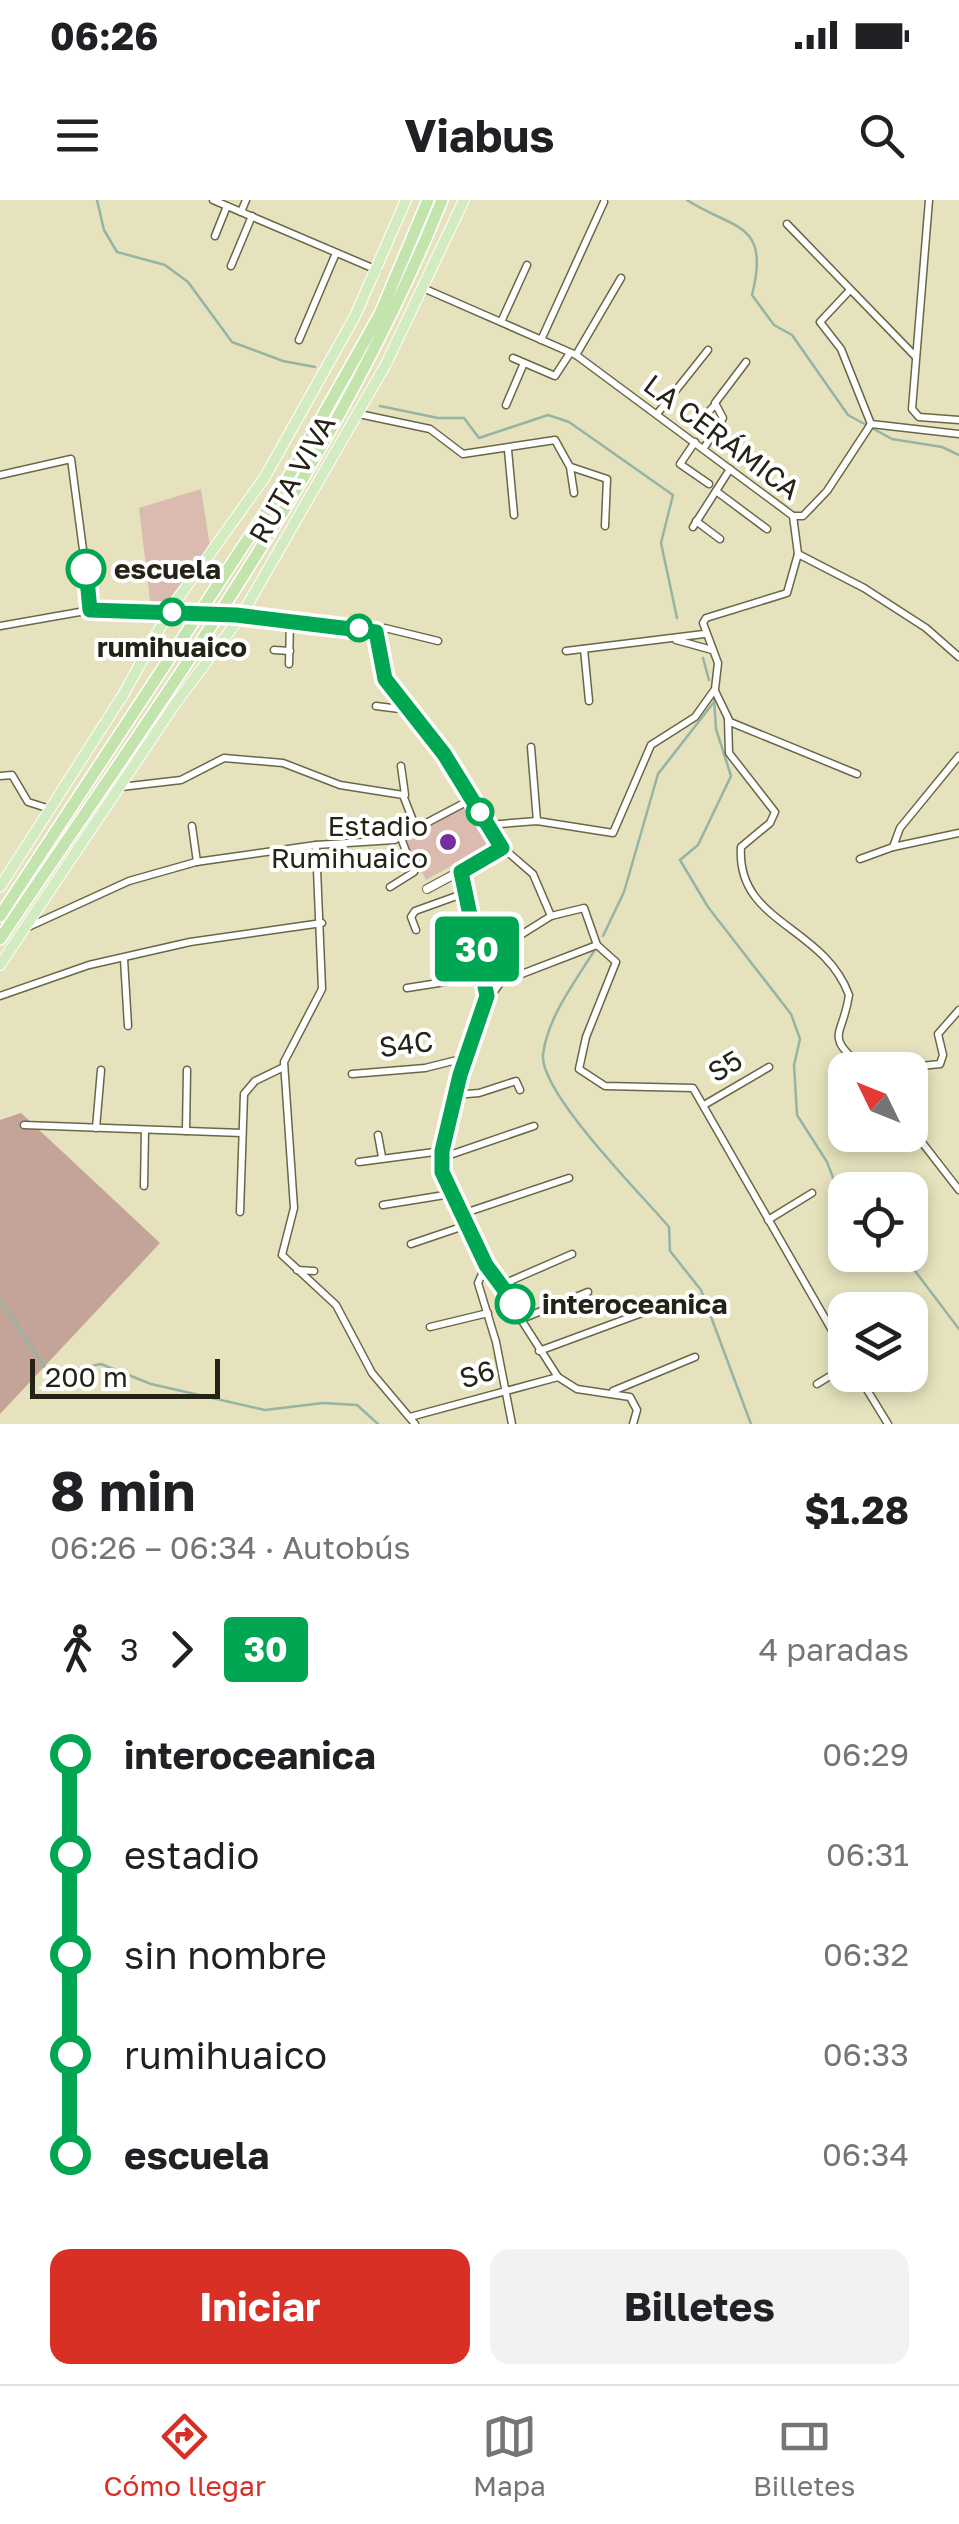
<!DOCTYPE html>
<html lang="es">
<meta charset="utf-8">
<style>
:root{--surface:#fff;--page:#f2f2f2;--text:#202124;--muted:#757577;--line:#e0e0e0;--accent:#d93025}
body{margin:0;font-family:"Golos Text",sans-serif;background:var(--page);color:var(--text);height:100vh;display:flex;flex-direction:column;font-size:38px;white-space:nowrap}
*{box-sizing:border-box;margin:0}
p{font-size:32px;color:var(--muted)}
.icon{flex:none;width:55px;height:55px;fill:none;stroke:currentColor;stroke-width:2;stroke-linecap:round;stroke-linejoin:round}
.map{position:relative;height:1224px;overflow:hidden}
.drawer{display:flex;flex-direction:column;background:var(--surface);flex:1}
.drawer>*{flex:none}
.badge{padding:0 20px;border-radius:8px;font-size:35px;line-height:65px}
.needle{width:65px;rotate:313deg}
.tools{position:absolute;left:828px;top:852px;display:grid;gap:20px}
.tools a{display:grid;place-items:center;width:100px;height:100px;border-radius:20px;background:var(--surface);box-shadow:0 5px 15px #0003;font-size:50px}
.scale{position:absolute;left:30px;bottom:25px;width:190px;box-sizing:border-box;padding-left:10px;border:5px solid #242315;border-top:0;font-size:28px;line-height:35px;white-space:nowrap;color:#242315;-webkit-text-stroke:8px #fff;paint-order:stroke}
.map>.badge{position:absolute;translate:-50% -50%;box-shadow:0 0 0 5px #fff}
.legs{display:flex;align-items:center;gap:15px;height:110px;padding:0 50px;font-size:32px}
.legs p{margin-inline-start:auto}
.head{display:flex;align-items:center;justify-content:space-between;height:170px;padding:0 50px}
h1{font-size:55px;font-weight:700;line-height:75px}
.action{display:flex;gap:20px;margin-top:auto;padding:20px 50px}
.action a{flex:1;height:115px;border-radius:20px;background:var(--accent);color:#fff;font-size:40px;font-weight:700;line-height:115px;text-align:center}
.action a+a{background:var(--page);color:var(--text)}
ul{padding:0 50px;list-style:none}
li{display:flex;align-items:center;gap:35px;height:100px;font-size:38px}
li i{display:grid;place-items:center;width:15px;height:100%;margin:0 12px;background:currentColor}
li i::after{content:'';width:25px;height:25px;margin:-12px;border:8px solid;border-radius:50%;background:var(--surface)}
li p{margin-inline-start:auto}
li:first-child i{background:linear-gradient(#0000 50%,currentColor 0)}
li:last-child i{background:linear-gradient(currentColor 50%,#0000 0)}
.status{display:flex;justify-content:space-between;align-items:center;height:70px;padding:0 50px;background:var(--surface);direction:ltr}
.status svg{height:28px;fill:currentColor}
header{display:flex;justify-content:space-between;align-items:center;height:130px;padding:0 50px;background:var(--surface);font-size:45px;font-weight:700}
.menu{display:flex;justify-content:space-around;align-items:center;height:140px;border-top:2px solid var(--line);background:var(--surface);font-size:28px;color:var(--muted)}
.menu a{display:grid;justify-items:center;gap:5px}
.menu .selected{color:var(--accent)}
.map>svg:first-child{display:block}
.green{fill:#dbbbaf}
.forest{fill:#c4a499}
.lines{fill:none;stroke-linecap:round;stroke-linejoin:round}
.stream{stroke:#95b4a5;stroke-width:2.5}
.minor-casing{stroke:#6b6746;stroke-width:9}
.tertiary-casing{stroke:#6b6746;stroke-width:10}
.primary-casing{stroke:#fff;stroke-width:12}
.trunk-casing{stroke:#fff;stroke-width:14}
.minor{stroke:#fff;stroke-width:6}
.tertiary{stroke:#fff;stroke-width:8}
.primary{stroke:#d2ebc1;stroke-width:10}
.trunk{stroke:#c3e4ac;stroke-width:11}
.minor-bridge-casing{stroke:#6b6746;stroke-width:9;stroke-linecap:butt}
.minor-bridge{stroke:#fff;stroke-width:6}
.line-1-casing{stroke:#fff;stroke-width:22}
.line-1{stroke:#00a651;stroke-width:15}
.stop-1-dot{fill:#fff;stroke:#00a651;stroke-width:5}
.poi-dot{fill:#772d9f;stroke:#fff;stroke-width:4}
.labels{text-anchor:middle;stroke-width:8;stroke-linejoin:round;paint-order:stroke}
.street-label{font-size:28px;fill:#242315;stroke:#fff}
.stop-label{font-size:28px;font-weight:bold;fill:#242315;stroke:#fff;text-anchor:start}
.poi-label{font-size:28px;fill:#242315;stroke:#fff;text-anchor:end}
</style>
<div class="status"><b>06:26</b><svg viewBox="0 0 49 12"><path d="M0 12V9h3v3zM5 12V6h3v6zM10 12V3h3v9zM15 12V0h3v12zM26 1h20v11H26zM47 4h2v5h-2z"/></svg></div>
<header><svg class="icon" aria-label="menu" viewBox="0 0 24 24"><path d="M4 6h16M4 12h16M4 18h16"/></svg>Viabus<svg class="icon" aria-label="search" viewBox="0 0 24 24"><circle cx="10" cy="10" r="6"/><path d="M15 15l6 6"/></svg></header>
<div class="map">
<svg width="959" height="1224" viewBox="0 0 959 1224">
<rect width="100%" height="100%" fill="#e5e2bd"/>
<g class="green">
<polygon points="201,289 210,347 161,409 151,408 139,308"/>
<polygon points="469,603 492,643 426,680 404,641"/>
</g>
<polygon class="forest" points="21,913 160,1043 0,1214 0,920"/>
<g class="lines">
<g class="stream">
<polyline points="97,0 104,30 117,52 165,65 188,82 232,142 283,161 315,167"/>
<path d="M687,0C733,30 771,21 752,95L774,125L792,135L848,215L892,239L942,247L959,255"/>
<polyline points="380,206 438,218 464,218 479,238 548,215 569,222 673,295 661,343 677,418"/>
<polyline points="703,458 709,480"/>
<polyline points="714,498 716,529 731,576 698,645 680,660 708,707 791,814 800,839 794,865 797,915 827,962 845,1009"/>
<polyline points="603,736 624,692 658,574 714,502"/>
<path d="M594,751C575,782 547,818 543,855C540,893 642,995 669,1027L670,1051L701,1090L751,1224"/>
<polyline points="898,1055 906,1059 959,1129"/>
<polyline points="0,1099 45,1167 56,1173 101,1164 151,1184 265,1210 323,1203 357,1205 378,1224"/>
</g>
<g class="minor-casing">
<g id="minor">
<polyline points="213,0 377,70"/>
<polyline points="929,0 912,209 919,217 959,220"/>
<polyline points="241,12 246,0"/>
<polyline points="787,24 915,156"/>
<polyline points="215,36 227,6"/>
<polyline points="231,66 252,16"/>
<polyline points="423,88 576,155 793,316 798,354 787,393 706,418 703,423 718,463 715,489 695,517 651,545 613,633 537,621 487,625"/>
<polyline points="850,90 820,122 841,149 871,224"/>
<polyline points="501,122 527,65"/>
<polyline points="299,140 336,53"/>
<polyline points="541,140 604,2"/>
<polyline points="576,155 621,78"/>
<polyline points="513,158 555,176 570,153"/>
<polyline points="506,205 524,163"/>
<polyline points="359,214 430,229 463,254 555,240 570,267 574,293"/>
<polyline points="657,214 708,150"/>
<polyline points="699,222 714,206"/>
<polyline points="695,242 680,264 709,284"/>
<polyline points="704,248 723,218 715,203 746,162"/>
<polyline points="508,250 514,315"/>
<polyline points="571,267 607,279 605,326"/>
<polyline points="0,275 71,259 91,410"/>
<polyline points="716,291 767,329"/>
<polyline points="793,316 803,316 827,291 871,224 959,234"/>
<polyline points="696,321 720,339"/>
<polyline points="693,327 730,269"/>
<polyline points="798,354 864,388 926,428 959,457"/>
<polyline points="243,416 376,433 385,428 438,441"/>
<polyline points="0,426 91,410 167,413"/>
<polyline points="376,433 385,479 444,554 503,648 533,674 551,716"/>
<polyline points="676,440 712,450"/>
<polyline points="584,449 589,501"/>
<polyline points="274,450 290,451"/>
<polyline points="566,451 704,434"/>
<polyline points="289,464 290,421"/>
<polyline points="715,491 730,522 857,574"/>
<polyline points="376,506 408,510"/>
<path d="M728,519L729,553L775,612L770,623L741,647C736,723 823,725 849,795C843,838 822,834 866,870"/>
<polyline points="531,547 537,621"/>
<polyline points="401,566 405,595"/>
<polyline points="0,576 12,575 28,602 50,609"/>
<polyline points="121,587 181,580 224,558 283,563 340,585 403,595 417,631"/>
<polyline points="192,626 197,662"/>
<polyline points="316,645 322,789 284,862 294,1008 282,1055 336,1105 372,1173 415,1224"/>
<polyline points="893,647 900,628 959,556"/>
<polyline points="860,659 893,647 959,633"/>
<polyline points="461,673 487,795"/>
<polyline points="390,687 414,672 401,638"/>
<polyline points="26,728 129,681 196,662 316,645 394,640 472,599"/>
<polyline points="416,730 411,717 415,711 465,693"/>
<polyline points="124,759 128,826"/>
<polyline points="501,782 597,745"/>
<polyline points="407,788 483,776"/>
<polyline points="0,796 89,765 190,742 322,723"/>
<polyline points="883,870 940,864 943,855 938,834 959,810"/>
<polyline points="352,874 425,868 465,858"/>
<polyline points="455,895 479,893 516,881 520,890"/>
<polyline points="704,905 769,867"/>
<polyline points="24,925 242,933"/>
<polyline points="910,927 959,990"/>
<polyline points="96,928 101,870"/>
<polyline points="186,931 187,870"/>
<polyline points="378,935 382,957"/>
<polyline points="441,958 534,926"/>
<polyline points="359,962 442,951"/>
<polyline points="144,986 145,930"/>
<polyline points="383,1005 451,994"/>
<polyline points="240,1012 244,894 255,881 284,867"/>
<polyline points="462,1014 569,978"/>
<polyline points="768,1020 812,993"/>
<polyline points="411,1044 467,1025"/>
<polyline points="486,1065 478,1083 496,1142 512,1224"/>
<polyline points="297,1070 314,1071"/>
<polyline points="501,1085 572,1054"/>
<polyline points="524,1118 588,1092"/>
<polyline points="430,1127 488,1113"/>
<polyline points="539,1151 669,1103"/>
<polyline points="858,1175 888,1224"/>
<polyline points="817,1184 845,1167"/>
<polyline points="613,1191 695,1157"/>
<polyline points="410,1217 558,1177"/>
<polyline points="633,1224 637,1210 630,1197 577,1189 558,1177 486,1065 442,972 442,951 455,895 481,809 501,782 519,736 551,716 584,708 597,745 616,762 586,837 579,869 605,886 693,888 845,1153"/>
</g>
</g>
<g class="tertiary-casing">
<polyline id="tertiary" points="427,689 503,648"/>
</g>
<g class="primary-casing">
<g id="primary">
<polyline points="0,687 123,495 171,408 265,277 355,116 406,0"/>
<polyline points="0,765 175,504 241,416 386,164 464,0"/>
</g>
</g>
<g class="trunk-casing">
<g id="trunk">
<polyline points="0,716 286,281 380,114 428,0"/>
<path d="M0,739C159,502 335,266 442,0"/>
</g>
</g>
<use href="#minor" class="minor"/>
<use href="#tertiary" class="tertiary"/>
<use href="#primary" class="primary"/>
<use href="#trunk" class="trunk"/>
<g class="minor-bridge-casing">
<polyline id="minor-bridge" points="174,412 237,415"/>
</g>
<use href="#minor-bridge" class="minor-bridge"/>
</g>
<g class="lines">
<g class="line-1-casing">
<polyline id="line-1" points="86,369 90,410 236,415 376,432 385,479 444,554 502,648 461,672 487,796 460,875 442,951 442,972 486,1065 515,1104"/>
</g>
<use href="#line-1" class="line-1"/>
</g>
<g class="stop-1-dot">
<circle cx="86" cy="369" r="18"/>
<circle cx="172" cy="412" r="12"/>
<circle cx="359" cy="428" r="12"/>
<circle cx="480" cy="612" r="12"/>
<circle cx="515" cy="1104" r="18"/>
</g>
<circle class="poi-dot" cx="448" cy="642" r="10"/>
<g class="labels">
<g class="street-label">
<text transform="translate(722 237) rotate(37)" y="10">LA CERÁMICA</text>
<text transform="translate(292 279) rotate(-60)" y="10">RUTA VIVA</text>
<text transform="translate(406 844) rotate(-7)" y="10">S4C</text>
<text transform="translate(725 866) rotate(-31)" y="10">S5</text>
<text transform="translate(477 1174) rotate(-17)" y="10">S6</text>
</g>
<g class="stop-label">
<text x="114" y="379">escuela</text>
<text x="172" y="457" text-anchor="middle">rumihuaico</text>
<text x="542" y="1114">interoceanica</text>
</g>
<g class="poi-label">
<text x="428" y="636">Estadio<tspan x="428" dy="32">Rumihuaico</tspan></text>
</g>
</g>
</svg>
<div class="tools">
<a><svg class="needle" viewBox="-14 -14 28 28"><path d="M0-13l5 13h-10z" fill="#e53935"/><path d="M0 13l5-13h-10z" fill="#757577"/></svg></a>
<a><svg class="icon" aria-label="locate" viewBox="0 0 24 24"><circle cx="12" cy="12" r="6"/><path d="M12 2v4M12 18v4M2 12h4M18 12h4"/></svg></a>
<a><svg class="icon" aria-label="layers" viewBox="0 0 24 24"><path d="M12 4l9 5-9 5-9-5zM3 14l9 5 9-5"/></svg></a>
</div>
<div class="scale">200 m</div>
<b class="badge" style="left:477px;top:749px;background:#00a651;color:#fff">30</b>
</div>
<section class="drawer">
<div class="head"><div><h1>8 min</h1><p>06:26 – 06:34 · Autobús</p></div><b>$1.28</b></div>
<div class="legs"><svg class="icon" aria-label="walk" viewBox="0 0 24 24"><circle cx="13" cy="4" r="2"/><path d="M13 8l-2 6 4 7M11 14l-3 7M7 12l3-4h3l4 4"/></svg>3<svg class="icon" aria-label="forward" viewBox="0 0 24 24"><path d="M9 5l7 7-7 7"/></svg><b class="badge" style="background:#00a651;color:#fff">30</b><p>4 paradas</p></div>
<ul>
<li><i style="color:#00a651"></i><b>interoceanica</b><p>06:29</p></li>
<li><i style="color:#00a651"></i><span>estadio</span><p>06:31</p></li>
<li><i style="color:#00a651"></i><span>sin nombre</span><p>06:32</p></li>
<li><i style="color:#00a651"></i><span>rumihuaico</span><p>06:33</p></li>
<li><i style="color:#00a651"></i><b>escuela</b><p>06:34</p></li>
</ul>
<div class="action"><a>Iniciar</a><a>Billetes</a></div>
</section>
<nav class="menu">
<a class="selected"><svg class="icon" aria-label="directions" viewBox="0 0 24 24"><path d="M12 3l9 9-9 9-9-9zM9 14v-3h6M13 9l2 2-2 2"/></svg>Cómo llegar</a>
<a><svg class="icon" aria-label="map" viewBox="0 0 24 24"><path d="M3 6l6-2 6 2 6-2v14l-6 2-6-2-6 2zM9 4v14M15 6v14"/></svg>Mapa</a>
<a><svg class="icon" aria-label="tickets" viewBox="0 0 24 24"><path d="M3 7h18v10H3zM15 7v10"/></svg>Billetes</a>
</nav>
